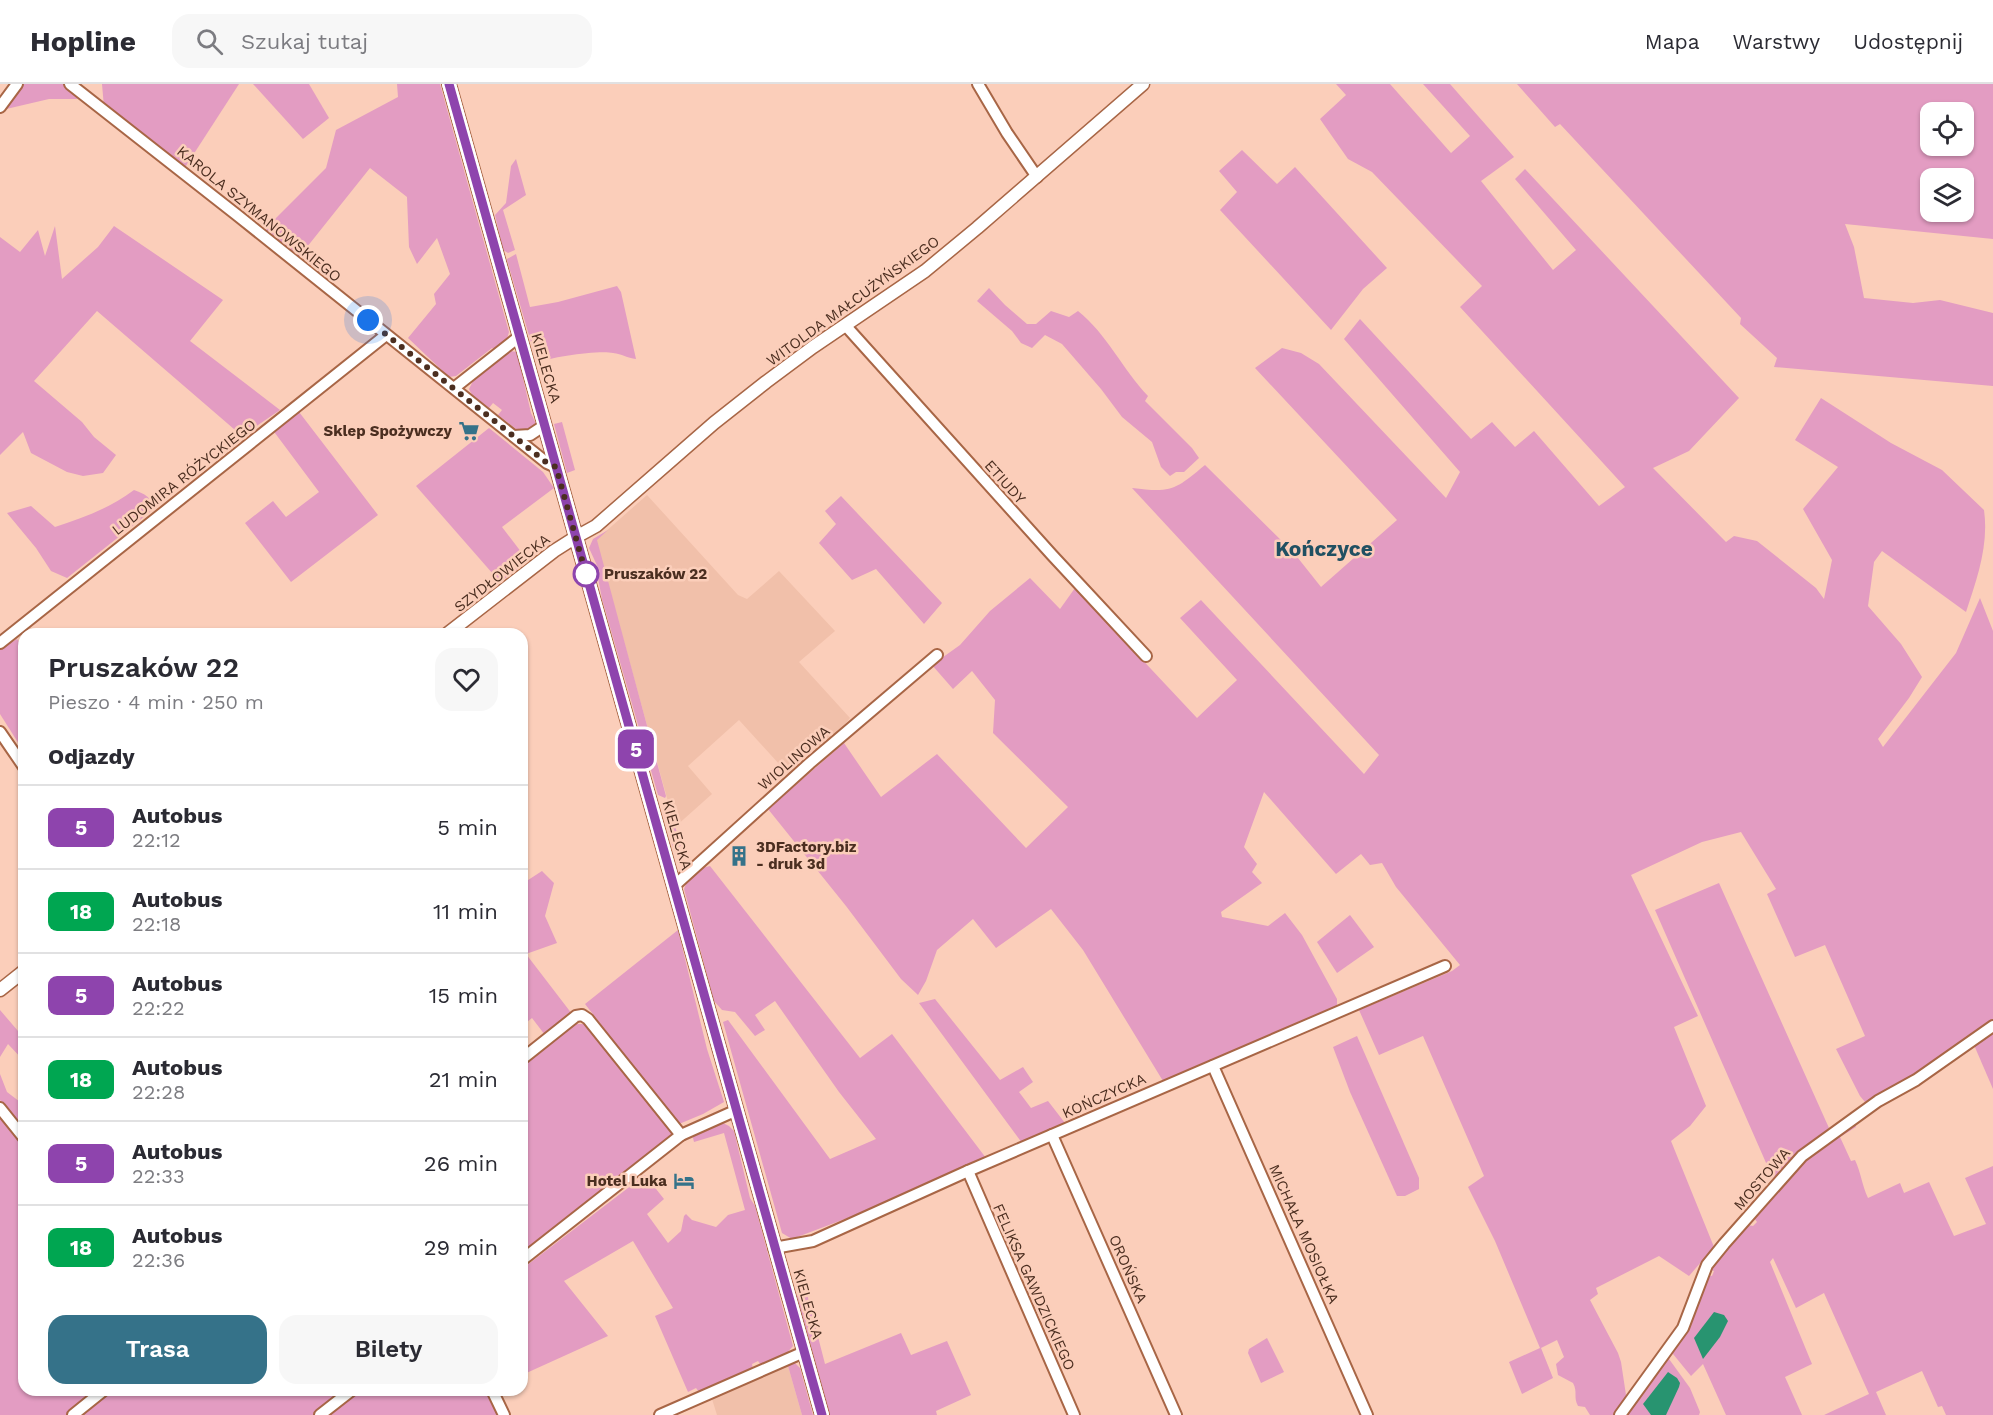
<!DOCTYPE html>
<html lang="pl">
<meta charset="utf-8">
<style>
:root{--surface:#fff;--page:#f7f7f7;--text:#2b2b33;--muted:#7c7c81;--line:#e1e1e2;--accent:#357289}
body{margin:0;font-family:"Work Sans",sans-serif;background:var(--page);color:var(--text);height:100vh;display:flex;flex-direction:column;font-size:22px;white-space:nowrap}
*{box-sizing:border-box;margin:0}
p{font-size:20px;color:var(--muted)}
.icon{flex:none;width:33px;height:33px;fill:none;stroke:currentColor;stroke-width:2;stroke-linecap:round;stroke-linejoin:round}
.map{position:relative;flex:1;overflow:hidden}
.panel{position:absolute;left:18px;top:544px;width:510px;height:768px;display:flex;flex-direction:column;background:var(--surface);border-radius:18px;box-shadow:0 2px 4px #0004}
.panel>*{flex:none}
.badge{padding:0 12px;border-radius:9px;font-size:21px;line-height:39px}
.controls{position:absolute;left:1920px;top:18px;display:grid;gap:12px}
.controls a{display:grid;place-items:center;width:54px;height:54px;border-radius:12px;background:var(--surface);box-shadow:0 2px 4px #0004;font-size:30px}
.you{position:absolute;width:30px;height:30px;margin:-15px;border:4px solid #fff;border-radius:50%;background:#1a73e8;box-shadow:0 0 0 9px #1a73e833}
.map>.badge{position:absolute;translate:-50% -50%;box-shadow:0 0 0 3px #fff}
h2{padding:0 30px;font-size:22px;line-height:54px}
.round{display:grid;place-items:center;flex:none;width:63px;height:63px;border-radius:18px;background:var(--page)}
.summary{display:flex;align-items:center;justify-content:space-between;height:102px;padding:0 30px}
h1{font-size:28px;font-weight:600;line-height:45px}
.primary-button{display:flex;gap:12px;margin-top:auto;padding:12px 30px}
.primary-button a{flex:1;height:69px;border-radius:18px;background:var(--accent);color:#fff;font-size:24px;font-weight:600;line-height:69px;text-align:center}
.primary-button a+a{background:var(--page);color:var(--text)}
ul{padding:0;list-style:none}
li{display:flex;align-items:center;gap:18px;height:84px;padding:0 30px;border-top:2px solid var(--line)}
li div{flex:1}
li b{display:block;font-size:22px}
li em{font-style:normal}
li .badge{min-width:66px;font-weight:700;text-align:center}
header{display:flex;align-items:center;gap:36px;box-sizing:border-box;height:84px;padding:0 30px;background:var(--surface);border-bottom:2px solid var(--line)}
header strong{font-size:28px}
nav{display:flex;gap:33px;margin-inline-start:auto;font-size:21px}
.search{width:420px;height:54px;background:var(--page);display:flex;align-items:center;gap:15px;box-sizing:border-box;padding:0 21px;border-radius:18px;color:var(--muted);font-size:22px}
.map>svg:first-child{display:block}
.built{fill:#f1c0aa}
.green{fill:#e39cc2;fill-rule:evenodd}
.water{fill:#289470}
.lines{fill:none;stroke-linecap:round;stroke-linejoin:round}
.minor-casing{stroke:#a86646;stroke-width:14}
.tertiary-casing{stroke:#a86646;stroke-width:15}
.secondary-casing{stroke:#a86646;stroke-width:16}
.minor{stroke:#fff;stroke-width:10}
.tertiary{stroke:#fff;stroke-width:12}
.secondary{stroke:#fff;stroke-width:14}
.line-casing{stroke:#fff;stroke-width:14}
.line{stroke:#8e44ad;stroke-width:9}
.walk{stroke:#4b2e20;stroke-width:6;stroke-dasharray:0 10.8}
.stop-dot{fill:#fff;stroke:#8e44ad;stroke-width:3}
.labels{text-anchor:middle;stroke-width:5;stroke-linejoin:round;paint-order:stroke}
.street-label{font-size:15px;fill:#4b2e20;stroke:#fbceba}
.poi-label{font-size:15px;font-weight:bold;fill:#4b2e20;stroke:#fbceba;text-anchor:end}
.stop-label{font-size:15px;font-weight:bold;fill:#4b2e20;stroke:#fbceba;text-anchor:start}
.district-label{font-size:21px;font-weight:bold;fill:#205062;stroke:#fbceba}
</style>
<header>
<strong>Hopline</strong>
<div class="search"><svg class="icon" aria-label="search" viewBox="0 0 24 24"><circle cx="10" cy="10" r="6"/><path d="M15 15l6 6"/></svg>Szukaj tutaj</div>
<nav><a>Mapa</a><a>Warstwy</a><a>Udostępnij</a></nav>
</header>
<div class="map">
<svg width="1993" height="1331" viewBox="0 0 1993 1331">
<rect width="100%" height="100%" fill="#fbceba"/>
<g class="built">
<polygon points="647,411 738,511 747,515 779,487 835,547 799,578 850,634 840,646 816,667 814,663 800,672 799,684 790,692 739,636 688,682 712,710 675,743 596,456"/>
<polygon points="788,1282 802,1331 717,1331 712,1315"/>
</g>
<g class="green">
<polygon points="23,0 64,0 78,10 77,15 49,15 2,26"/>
<polygon points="102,0 239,0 184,85 104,23"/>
<polygon points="253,0 309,0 329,34 303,55"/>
<polygon points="397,0 440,0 509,248 507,255 494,265 492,264 456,292 449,293 408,254 436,220 434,210 450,190 437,154 417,180 409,163 407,113 370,84 299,173 264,146 326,84 336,46 398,13"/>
<path d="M1336,0H1390L1451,69L1470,52L1423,0H1450L1514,73L1481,97L1553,186L1576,166L1515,95L1525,85L1739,314L1689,367L1653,384L1726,458L1734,452L1757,457L1816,504L1824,515L1832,476L1803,425L1838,383L1795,356L1821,314L1891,359L1942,386L1984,426C1989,461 1977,495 1966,528L1882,467L1874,478L1868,522L1901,560L1922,593L1909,614L1878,655L1883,663L1956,569L1980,514L1993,547V938L1902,999L1865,1018L1860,1012L1836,965L1865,952L1825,861L1795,873L1767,810L1776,805L1741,748L1702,758L1631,791L1698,932L1674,943L1706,1022L1690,1042L1671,1057L1714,1163L1689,1192L1659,1172L1596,1204L1598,1210L1590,1216L1618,1269L1621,1278L1626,1311L1625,1315L1616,1331H1590L1585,1323L1578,1322C1573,1313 1578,1308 1573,1299L1558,1291L1556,1280L1564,1273L1557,1256L1541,1264L1553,1294L1522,1310L1509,1278L1540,1264L1495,1157L1468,1103L1484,1092L1478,1078L1423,952L1379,971L1359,926L1452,887L1460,881L1396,803L1382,779L1370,781L1361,770L1336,790L1264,708L1244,763L1257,780L1252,788L1262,799L1221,828L1222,833L1268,842L1285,829L1302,851L1337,915V923L1163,997L1083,866L1051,825L996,864L973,835L937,866L926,897L918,911L901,895L846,822L768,725L844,659L881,713L937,670L1026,764L1068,723L993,649L995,616L972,587L953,605L932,581L960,561L990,527L1030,494L1060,525L1075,504L1197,634L1237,596L1180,534L1201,516L1364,690L1379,671L1132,404C1172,409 1175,406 1205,381L1294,469L1321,503L1397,436L1255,284L1282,264L1301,269L1319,280L1446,414L1460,388L1344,255L1360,235L1471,355L1492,338L1515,363L1534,347L1599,422L1625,403L1460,223L1482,202L1372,88L1348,75L1320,35L1346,11Z"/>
<path d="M1517,0H1993V155L1845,140L1854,163L1864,214L1913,219L1940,216L1993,229V302L1774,283L1777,274L1740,240L1741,234L1560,40L1555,43ZM1930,28H1964V62H1930ZM1930,94H1964V128H1930Z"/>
<polygon points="1242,66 1277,100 1295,83 1387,184 1363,205 1331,246 1220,126 1237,108 1219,87"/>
<polygon points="516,75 526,111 503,126 515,166 508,169 503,166 495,131 506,119 511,82"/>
<polygon points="55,142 62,195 98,163 114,142 223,216 190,257 280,326 242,352 97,227 34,297 82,338 94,353 116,371 103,389 83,392 67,388 31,369 23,348 0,371 0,153 20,168 38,146 45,172"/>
<path d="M516,170L530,223L558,218L617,202L621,208L636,275C627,274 622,270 613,269C599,266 550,273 537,279L507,176V175Z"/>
<path d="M989,204L1005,221L1027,240H1036L1051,227L1069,233L1078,227C1107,250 1123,286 1148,312L1145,317L1192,364L1199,374L1184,388H1176L1170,392L1161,383L1152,358L1122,333L1101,305L1062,260L1045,251L1032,264L1021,259L1012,247L977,217Z"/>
<polygon points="511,267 517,268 531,329 537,342 533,346 520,348 498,331 502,326 493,319 489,324 472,311 469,305 473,297"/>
<polygon points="296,324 378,431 291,498 245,439 273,417 286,433 319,408 272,345"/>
<polygon points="562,338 575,386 567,389 554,340"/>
<polygon points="489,344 543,388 554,404 502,443 528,477 500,498 416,402"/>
<path d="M134,406C145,410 151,413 155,424L67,494L51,487L36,464L7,429L31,422L55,443C83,434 110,424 134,406Z"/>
<polygon points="841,412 942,519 924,540 876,485 852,496 819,459 836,440 825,427"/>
<polygon points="608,446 597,456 666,712 665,714 658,711 602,515 597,489 600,488 589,464 593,455"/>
<polygon points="17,555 24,564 24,668 0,630 0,565"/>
<polygon points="669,722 681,762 673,764 663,728 664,724"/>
<path d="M710,782L860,974L892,950L986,1074L866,1127L792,1155L782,1149L723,938L728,936L830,1075L876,1055L839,1008L775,917L755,931L765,946L755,952L735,928L722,926L714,917L684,805C689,791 697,785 710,782Z"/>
<polygon points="542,787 554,799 545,832 557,859 526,870 572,930 545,951 532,934 522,942 522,800"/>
<polygon points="1719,799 1829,1044 1791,1075 1774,1097 1655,826"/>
<polygon points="1350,831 1374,863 1337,889 1317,858"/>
<polygon points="678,846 707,965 724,1018 703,1030 679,1040 585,920"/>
<polygon points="935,915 1000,996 1023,983 1033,998 1019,1008 1031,1024 1048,1017 1065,1039 1022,1059 919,919"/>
<polygon points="0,926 24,954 24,977 8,960 0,973"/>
<polygon points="574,940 586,940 677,1051 522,1171 522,981"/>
<polygon points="1993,950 1993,1005 1974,961"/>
<polygon points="1357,952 1419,1094 1419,1105 1405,1112 1397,1112 1350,1008 1333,963"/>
<polygon points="0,990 7,1008 24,1021 24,1046 0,1016"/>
<polygon points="0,1030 24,1060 24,1306 488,1307 498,1331 0,1331"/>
<polygon points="721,1038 729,1042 734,1047 750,1114 755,1122 793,1262 786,1270 761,1281 758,1277 752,1280 753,1285 699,1308 696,1304 688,1308 655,1232 673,1224 633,1157 564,1197 608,1252 522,1291 522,1185 645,1091 664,1115 647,1130 668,1159 681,1147 684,1132 686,1130 692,1136 716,1143 728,1131 745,1126 724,1049 694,1058 692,1050"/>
<path d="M1854,1039L1856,1043L1840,1053L1851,1077L1855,1076C1861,1089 1862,1101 1868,1114L1900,1099L1904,1109L1929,1098L1954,1152L1986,1140L1965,1094L1993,1082V1331H1946L1942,1322L1938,1323L1922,1287L1876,1308L1886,1331H1824L1869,1310L1824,1209L1796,1224L1773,1174L1770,1178L1812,1280L1785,1293L1802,1331H1726L1703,1280L1691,1292L1673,1270L1672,1264L1706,1191L1712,1192L1714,1187L1709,1185L1747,1141L1753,1142L1757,1138L1754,1134L1803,1075Z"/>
<polygon points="806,1206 825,1280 901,1249 911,1271 947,1257 971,1311 936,1327 937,1331 830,1331 797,1212"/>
<polygon points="1267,1254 1284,1288 1261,1299 1248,1269 1249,1265"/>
<polygon points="1669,1275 1690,1304 1700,1328 1699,1331 1624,1331 1665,1277"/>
<polygon points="793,1277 800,1284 813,1331 802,1331 788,1282 712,1315 711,1312"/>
</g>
<g class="water">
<polygon points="1714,1228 1724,1231 1728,1237 1720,1253 1703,1275 1694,1254"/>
<polygon points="1668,1288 1677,1294 1680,1299 1679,1303 1666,1331 1651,1331 1643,1320"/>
</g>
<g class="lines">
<g class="minor-casing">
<g id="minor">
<polyline points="70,0 237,131 547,379 556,383"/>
<polyline points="978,0 1007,49 1037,93"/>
<polyline points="0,23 17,0"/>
<polyline points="845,241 1052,471 1146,572"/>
<polyline points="454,304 520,252"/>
<polyline points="514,352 530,351 545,341"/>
<polyline points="0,559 386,251"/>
<polyline points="0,648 24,683"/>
<polyline points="674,802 810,679 937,571"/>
<polyline points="522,975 576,932 582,931 588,935 681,1051"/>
<polyline points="1213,982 1367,1331"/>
<polyline points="0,1024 24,1054"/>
<polyline points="1052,1051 1176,1331"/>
<polyline points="968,1087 1074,1331"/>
<polyline points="774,1164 813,1157 968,1087 1445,882"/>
<polyline points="522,1176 681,1051 737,1026"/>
<polyline points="492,1306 504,1331"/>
<polyline points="73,1331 104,1306"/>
<polyline points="320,1331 352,1306"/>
<polyline points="660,1331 804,1268"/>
<polyline points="1620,1331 1683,1244 1707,1181 1724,1160 1802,1072 1878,1017 1916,996 1993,942"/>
</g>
</g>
<g class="tertiary-casing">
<g id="tertiary">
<polyline points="447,550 554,467 576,453 596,442 714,339 766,298 813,263 925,187 977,144 1143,0"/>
<polyline points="0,906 24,887"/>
</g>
</g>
<g class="secondary-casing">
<polyline id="secondary" points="449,0 822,1331"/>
</g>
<use href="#minor" class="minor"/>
<use href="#tertiary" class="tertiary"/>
<use href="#secondary" class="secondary"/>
</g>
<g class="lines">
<g class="line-casing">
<polyline id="line" points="449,0 822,1331"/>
</g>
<use href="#line" class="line"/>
<polyline class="walk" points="368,236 547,379 556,383 586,490"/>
</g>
<defs>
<g id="supermarket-bare" transform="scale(1.62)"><path d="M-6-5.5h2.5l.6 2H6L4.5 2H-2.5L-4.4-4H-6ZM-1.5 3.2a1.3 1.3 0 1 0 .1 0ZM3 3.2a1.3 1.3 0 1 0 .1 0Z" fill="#357289" stroke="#fbceba" stroke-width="2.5" paint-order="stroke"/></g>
<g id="building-bare" transform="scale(1.62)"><path d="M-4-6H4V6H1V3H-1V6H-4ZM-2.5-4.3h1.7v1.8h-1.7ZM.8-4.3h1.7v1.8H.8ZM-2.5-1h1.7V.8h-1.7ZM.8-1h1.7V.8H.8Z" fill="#357289" stroke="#fbceba" stroke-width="2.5" paint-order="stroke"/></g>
<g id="hotel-bare" transform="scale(1.62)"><path d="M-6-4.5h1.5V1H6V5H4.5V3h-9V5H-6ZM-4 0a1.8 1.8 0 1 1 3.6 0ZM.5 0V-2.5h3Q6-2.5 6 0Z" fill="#357289" stroke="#fbceba" stroke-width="2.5" paint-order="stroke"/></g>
</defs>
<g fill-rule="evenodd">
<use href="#supermarket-bare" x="469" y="347"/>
<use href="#building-bare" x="739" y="772"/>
<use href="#hotel-bare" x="684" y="1097"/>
</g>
<circle class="stop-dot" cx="586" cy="490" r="12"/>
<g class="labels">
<g class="street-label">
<text transform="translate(259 130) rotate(39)" y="5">KAROLA SZYMANOWSKIEGO</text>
<text transform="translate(853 217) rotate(-36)" y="5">WITOLDA MAŁCUŻYŃSKIEGO</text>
<text transform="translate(546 284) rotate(74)" y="5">KIELECKA</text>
<text transform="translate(184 393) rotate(-38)" y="5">LUDOMIRA RÓŻYCKIEGO</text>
<text transform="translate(1005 398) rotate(48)" y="5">ETIUDY</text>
<text transform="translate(502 489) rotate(-38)" y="5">SZYDŁOWIECKA</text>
<text transform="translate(794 674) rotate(-41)" y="5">WIOLINOWA</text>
<text transform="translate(677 751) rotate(74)" y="5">KIELECKA</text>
<text transform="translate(1104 1012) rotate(-24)" y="5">KOŃCZYCKA</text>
<text transform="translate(1762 1095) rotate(-49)" y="5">MOSTOWA</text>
<text transform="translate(1304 1150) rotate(66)" y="5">MICHAŁA MOSIOŁKA</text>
<text transform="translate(1128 1185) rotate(66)" y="5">OROŃSKA</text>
<text transform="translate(1034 1203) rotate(66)" y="5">FELIKSA GAWDZICKIEGO</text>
<text transform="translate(808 1220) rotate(74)" y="5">KIELECKA</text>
</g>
<g class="poi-label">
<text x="452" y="352">Sklep Spożywczy</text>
<text x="756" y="768" text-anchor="start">3DFactory.biz<tspan x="756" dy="17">- druk 3d</tspan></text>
<text x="667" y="1102">Hotel Luka</text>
</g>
<g class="stop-label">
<text x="604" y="495">Pruszaków 22</text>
</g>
<g class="district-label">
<text x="1324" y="472">Kończyce</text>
</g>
</g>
</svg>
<div class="controls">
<a><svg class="icon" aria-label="locate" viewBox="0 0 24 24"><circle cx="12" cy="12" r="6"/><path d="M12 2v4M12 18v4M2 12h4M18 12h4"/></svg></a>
<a><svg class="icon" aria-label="layers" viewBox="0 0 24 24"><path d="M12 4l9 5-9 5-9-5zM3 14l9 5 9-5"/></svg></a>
</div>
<div class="you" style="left:368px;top:236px"></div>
<b class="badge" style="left:636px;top:665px;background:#8e44ad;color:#fff">5</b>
<section class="panel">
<div class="summary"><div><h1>Pruszaków 22</h1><p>Pieszo · 4 min · 250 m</p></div><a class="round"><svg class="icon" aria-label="heart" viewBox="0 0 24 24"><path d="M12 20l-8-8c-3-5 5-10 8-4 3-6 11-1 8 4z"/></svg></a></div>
<h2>Odjazdy</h2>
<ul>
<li><span class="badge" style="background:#8e44ad;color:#fff">5</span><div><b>Autobus</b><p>22:12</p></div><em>5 min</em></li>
<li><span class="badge" style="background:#00a651;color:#fff">18</span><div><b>Autobus</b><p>22:18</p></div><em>11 min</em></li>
<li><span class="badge" style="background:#8e44ad;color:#fff">5</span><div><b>Autobus</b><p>22:22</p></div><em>15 min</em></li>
<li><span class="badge" style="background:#00a651;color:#fff">18</span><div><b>Autobus</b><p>22:28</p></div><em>21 min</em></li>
<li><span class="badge" style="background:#8e44ad;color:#fff">5</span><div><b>Autobus</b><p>22:33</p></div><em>26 min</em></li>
<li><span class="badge" style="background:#00a651;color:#fff">18</span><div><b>Autobus</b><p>22:36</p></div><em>29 min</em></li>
</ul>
<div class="primary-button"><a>Trasa</a><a>Bilety</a></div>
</section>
</div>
